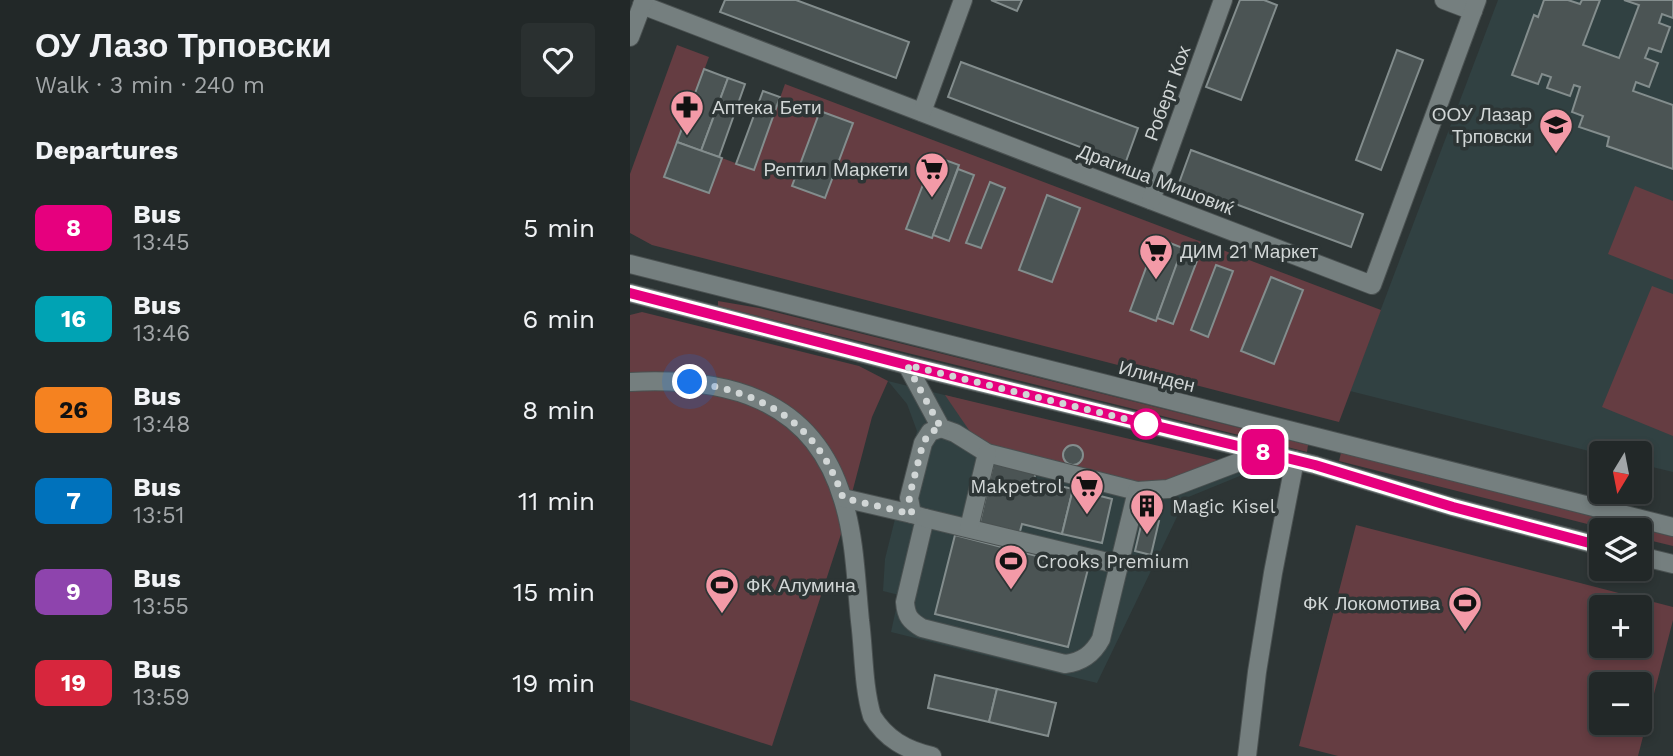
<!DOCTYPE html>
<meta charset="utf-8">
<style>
:root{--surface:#222828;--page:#2a3030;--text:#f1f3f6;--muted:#a2a6a8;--line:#3f4445}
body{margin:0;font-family:"Work Sans",sans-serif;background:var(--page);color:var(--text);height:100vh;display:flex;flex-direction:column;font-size:26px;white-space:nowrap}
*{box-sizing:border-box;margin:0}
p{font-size:23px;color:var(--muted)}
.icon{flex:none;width:38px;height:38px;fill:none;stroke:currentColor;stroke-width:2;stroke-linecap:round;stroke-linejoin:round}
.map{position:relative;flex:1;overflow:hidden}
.sheet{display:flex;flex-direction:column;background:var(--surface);width:630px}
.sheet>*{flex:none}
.badge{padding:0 14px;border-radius:10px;font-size:24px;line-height:46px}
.needle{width:46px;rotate:190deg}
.fabs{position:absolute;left:959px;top:441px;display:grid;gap:14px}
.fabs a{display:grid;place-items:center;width:63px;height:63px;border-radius:7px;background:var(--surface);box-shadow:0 4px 10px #0003,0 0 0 2px var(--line);font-size:35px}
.you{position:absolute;width:35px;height:35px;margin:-18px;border:5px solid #fff;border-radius:50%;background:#1a73e8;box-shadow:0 0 0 10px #1a73e833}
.map>.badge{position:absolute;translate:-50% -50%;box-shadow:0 0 0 4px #fff}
h2{padding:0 35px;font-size:26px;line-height:63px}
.round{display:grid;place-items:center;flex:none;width:74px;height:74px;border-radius:7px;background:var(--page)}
.overview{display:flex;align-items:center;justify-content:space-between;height:119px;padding:0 35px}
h1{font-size:33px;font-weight:700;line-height:52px}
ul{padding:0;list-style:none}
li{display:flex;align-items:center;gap:21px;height:91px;padding:0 35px}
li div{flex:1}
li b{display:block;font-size:26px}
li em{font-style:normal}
li .badge{min-width:77px;font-weight:700;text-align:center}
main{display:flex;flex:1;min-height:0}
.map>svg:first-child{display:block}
.built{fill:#314142}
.green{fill:#653d42;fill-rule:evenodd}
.building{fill:#4b5454;stroke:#838d8d;stroke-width:2}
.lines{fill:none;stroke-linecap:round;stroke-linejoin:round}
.minor-casing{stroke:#4a5151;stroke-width:20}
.minor{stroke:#757f7f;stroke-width:18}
.line-casing{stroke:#fff;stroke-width:16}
.line{stroke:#e6007e;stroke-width:10}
.walk{stroke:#d1d6d6;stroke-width:7;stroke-dasharray:0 12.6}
.stop-dot{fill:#fff;stroke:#e6007e;stroke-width:3.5}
.labels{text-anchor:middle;stroke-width:7;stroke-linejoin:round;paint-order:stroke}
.street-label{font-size:19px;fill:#d1d6d6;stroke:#2d3535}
.poi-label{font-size:19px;fill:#d1d6d6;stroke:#2d3535;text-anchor:start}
</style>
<main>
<section class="sheet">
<div class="overview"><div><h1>ОУ Лазо Трповски</h1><p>Walk · 3 min · 240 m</p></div><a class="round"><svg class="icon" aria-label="heart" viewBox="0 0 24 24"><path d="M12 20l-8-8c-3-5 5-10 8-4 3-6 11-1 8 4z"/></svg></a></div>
<h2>Departures</h2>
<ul>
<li><span class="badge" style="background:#e6007e;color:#fff">8</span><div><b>Bus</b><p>13:45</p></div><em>5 min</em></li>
<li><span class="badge" style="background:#00a3b4;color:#fff">16</span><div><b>Bus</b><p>13:46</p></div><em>6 min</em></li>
<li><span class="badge" style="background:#f58220;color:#111">26</span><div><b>Bus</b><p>13:48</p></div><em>8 min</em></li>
<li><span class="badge" style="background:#0072bc;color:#fff">7</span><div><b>Bus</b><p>13:51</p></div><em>11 min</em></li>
<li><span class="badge" style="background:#8e44ad;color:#fff">9</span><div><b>Bus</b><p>13:55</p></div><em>15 min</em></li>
<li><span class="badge" style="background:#d7263d;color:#fff">19</span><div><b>Bus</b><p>13:59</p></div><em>19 min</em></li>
</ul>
</section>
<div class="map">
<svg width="1043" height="756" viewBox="0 0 1043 756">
<rect width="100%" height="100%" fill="#2d3535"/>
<g class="built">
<polygon points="868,0 1043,0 1043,472 1010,464 1010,453 971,454 720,391"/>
<polygon points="258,381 622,471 556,498 467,683 261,632 269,595 253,591 255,559 287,431 277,404"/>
</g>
<g class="green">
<polygon points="47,45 79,57 35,177 79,193 92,158 124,170 155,84 751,310 709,422 22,245 0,233 0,174"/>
<polygon points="1005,186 1043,201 1043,280 978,254"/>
<polygon points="1022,286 1043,294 1043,436 972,407"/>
<polygon points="88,301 129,308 678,445 677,452 88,306"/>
<polygon points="12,312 229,366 258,381 242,417 212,531 142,746 0,700 0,315"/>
<polygon points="315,395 588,460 544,482 502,483 354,446 343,436"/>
<polygon points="711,453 1043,537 1043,546 1010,538 1010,530 981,530 709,461"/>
<path d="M726,525L1043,607V620L1008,756H708L669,746ZM971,607H1010V646H971ZM971,684H1010V723H971Z"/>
</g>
<g class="building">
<polygon points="95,0 166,0 279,42 266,78 90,12"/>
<polygon points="361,0 392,0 387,11"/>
<polygon points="610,0 634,0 647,5 611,100 576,87"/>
<polygon points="914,0 938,0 950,4 952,0 970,0 953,45 989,58 1009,5 994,0 1043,0 1043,18 1032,14 1029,23 1040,27 1031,52 1019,48 1015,58 1028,63 1019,87 1006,82 1003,91 1043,105 1043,169 977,146 979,137 949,127 953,116 942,112 950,87 944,85 940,96 917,88 921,77 912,74 908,84 882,75 904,15 908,17"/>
<polygon points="767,50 793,60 751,170 726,160"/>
<polygon points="331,62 508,128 495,164 318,97"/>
<polygon points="74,69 98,78 71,151 47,142"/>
<polygon points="98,78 115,84 89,157 71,151"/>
<polygon points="133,91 150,97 124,170 106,164"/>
<polygon points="190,111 223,123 195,198 162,186"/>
<polygon points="47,142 92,158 79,193 34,177"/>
<polygon points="561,150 733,214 721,247 549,183"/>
<polygon points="304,156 329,165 302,238 276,229"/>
<polygon points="328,169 344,175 319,241 303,235"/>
<polygon points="360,182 375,188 351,248 336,243"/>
<polygon points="417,195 450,208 422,282 389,270"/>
<polygon points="527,238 553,248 526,321 500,311"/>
<polygon points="551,252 568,258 543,324 527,318"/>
<polygon points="586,265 603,271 578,337 561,330"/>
<polygon points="641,277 673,290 644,364 611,351"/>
<circle cx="443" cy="455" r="10"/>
<polygon points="365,457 407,466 404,480 443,489 432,534 392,524 389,535 349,526"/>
<polygon points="443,489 482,499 472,543 432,534"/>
<polygon points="513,517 529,521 521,555 505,551"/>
<polygon points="325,535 458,569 438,647 305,614"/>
<polygon points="305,675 367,689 359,722 298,708"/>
<polygon points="367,689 426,703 418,736 359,722"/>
</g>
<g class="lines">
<g class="minor-casing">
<g id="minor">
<polyline points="814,0 843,11"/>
<polyline points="12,5 742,285 847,0"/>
<polyline points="0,37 14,0"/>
<polyline points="292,112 333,0"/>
<polyline points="521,200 593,0"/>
<polyline points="0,264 1043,527"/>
<polyline points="0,293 277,365 685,465 823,507 971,546"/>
<polyline points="277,365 311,428 325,433 357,453 507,491 538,489 609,462 628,451"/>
<path d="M0,382C95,377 183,397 213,500C225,538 226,581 230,621C234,652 233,686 242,716C256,739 276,750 302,756"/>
<path d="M311,428L300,432L293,443L279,498L282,514L295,518L275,602C276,616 280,621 292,628L435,664C452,662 463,654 471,639L507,491"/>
<polyline points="213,498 282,514"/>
<polyline points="295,518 490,565"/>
<polyline points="339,528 357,453"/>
<polyline points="1010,556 1043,564"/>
<polyline points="617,756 627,672 643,573 665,460"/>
</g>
</g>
<use href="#minor" class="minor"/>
</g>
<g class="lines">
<g class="line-casing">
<polyline id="line" points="0,293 277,365 685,465 823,507 971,546"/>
</g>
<use href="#line" class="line"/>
<path class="walk" d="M60,382C135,393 188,423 213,498L282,514L279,498L293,443L300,432L311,428L277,365L520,425L516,424"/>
</g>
<defs>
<g id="pharmacy-pin" transform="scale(1.75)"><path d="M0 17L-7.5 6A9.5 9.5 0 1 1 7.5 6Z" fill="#f39aa7" stroke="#2d3535"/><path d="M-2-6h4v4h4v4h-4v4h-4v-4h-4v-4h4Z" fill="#111"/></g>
<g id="school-pin" transform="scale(1.75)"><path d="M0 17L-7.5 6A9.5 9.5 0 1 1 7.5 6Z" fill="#f39aa7" stroke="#2d3535"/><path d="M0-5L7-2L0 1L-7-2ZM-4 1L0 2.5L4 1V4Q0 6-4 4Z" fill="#111"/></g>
<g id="supermarket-pin" transform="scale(1.75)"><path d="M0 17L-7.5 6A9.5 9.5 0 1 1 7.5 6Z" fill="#f39aa7" stroke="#2d3535"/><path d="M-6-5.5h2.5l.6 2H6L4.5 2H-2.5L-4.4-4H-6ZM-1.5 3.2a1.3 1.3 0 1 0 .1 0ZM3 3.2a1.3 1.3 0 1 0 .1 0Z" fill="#111"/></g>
<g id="building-pin" transform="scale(1.75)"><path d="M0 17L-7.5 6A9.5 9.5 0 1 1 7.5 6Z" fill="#f39aa7" stroke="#2d3535"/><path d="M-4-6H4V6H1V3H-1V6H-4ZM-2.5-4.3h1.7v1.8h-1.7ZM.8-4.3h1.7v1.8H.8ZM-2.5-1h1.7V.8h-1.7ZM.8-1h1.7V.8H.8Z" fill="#111"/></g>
<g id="stadium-pin" transform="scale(1.75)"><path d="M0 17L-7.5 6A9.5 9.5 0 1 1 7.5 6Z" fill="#f39aa7" stroke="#2d3535"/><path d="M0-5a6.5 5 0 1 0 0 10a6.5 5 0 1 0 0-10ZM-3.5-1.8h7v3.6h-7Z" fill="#111"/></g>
</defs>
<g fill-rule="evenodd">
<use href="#pharmacy-pin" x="57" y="107"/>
<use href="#school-pin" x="926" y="125"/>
<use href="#supermarket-pin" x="302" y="169"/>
<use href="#supermarket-pin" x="526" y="251"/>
<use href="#supermarket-pin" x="457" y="486"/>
<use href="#building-pin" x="517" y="506"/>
<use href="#stadium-pin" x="381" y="561"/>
<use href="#stadium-pin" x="92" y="585"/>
<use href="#stadium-pin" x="835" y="603"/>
</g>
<circle class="stop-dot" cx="516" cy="424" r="14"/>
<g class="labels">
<g class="street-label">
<text transform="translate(537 93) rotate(-70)" y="7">Роберт Кох</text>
<text transform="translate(526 179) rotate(21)" y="7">Драгиша Мишовиќ</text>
<text transform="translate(527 376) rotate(14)" y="7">Илинден</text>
</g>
<g class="poi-label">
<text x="82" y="114">Аптека Бети</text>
<text x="902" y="121" text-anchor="end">ООУ Лазар<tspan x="902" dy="22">Трповски</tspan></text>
<text x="278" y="176" text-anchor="end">Рептил Маркети</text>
<text x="550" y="258">ДИМ 21 Маркет</text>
<text x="433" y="493" text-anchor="end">Makpetrol</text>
<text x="542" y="513">Magic Kisel</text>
<text x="406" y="568">Crooks Premium</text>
<text x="116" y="592">ФК Алумина</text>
<text x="810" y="610" text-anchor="end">ФК Локомотива</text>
</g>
</g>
</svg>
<div class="fabs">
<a><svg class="needle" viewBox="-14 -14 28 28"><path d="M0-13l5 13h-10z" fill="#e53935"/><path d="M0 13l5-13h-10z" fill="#a2a6a8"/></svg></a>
<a><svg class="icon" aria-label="layers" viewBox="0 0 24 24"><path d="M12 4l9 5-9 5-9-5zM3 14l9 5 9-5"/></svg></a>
<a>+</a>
<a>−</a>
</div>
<div class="you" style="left:60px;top:382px"></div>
<b class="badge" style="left:633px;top:452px;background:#e6007e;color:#fff">8</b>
</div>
</main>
